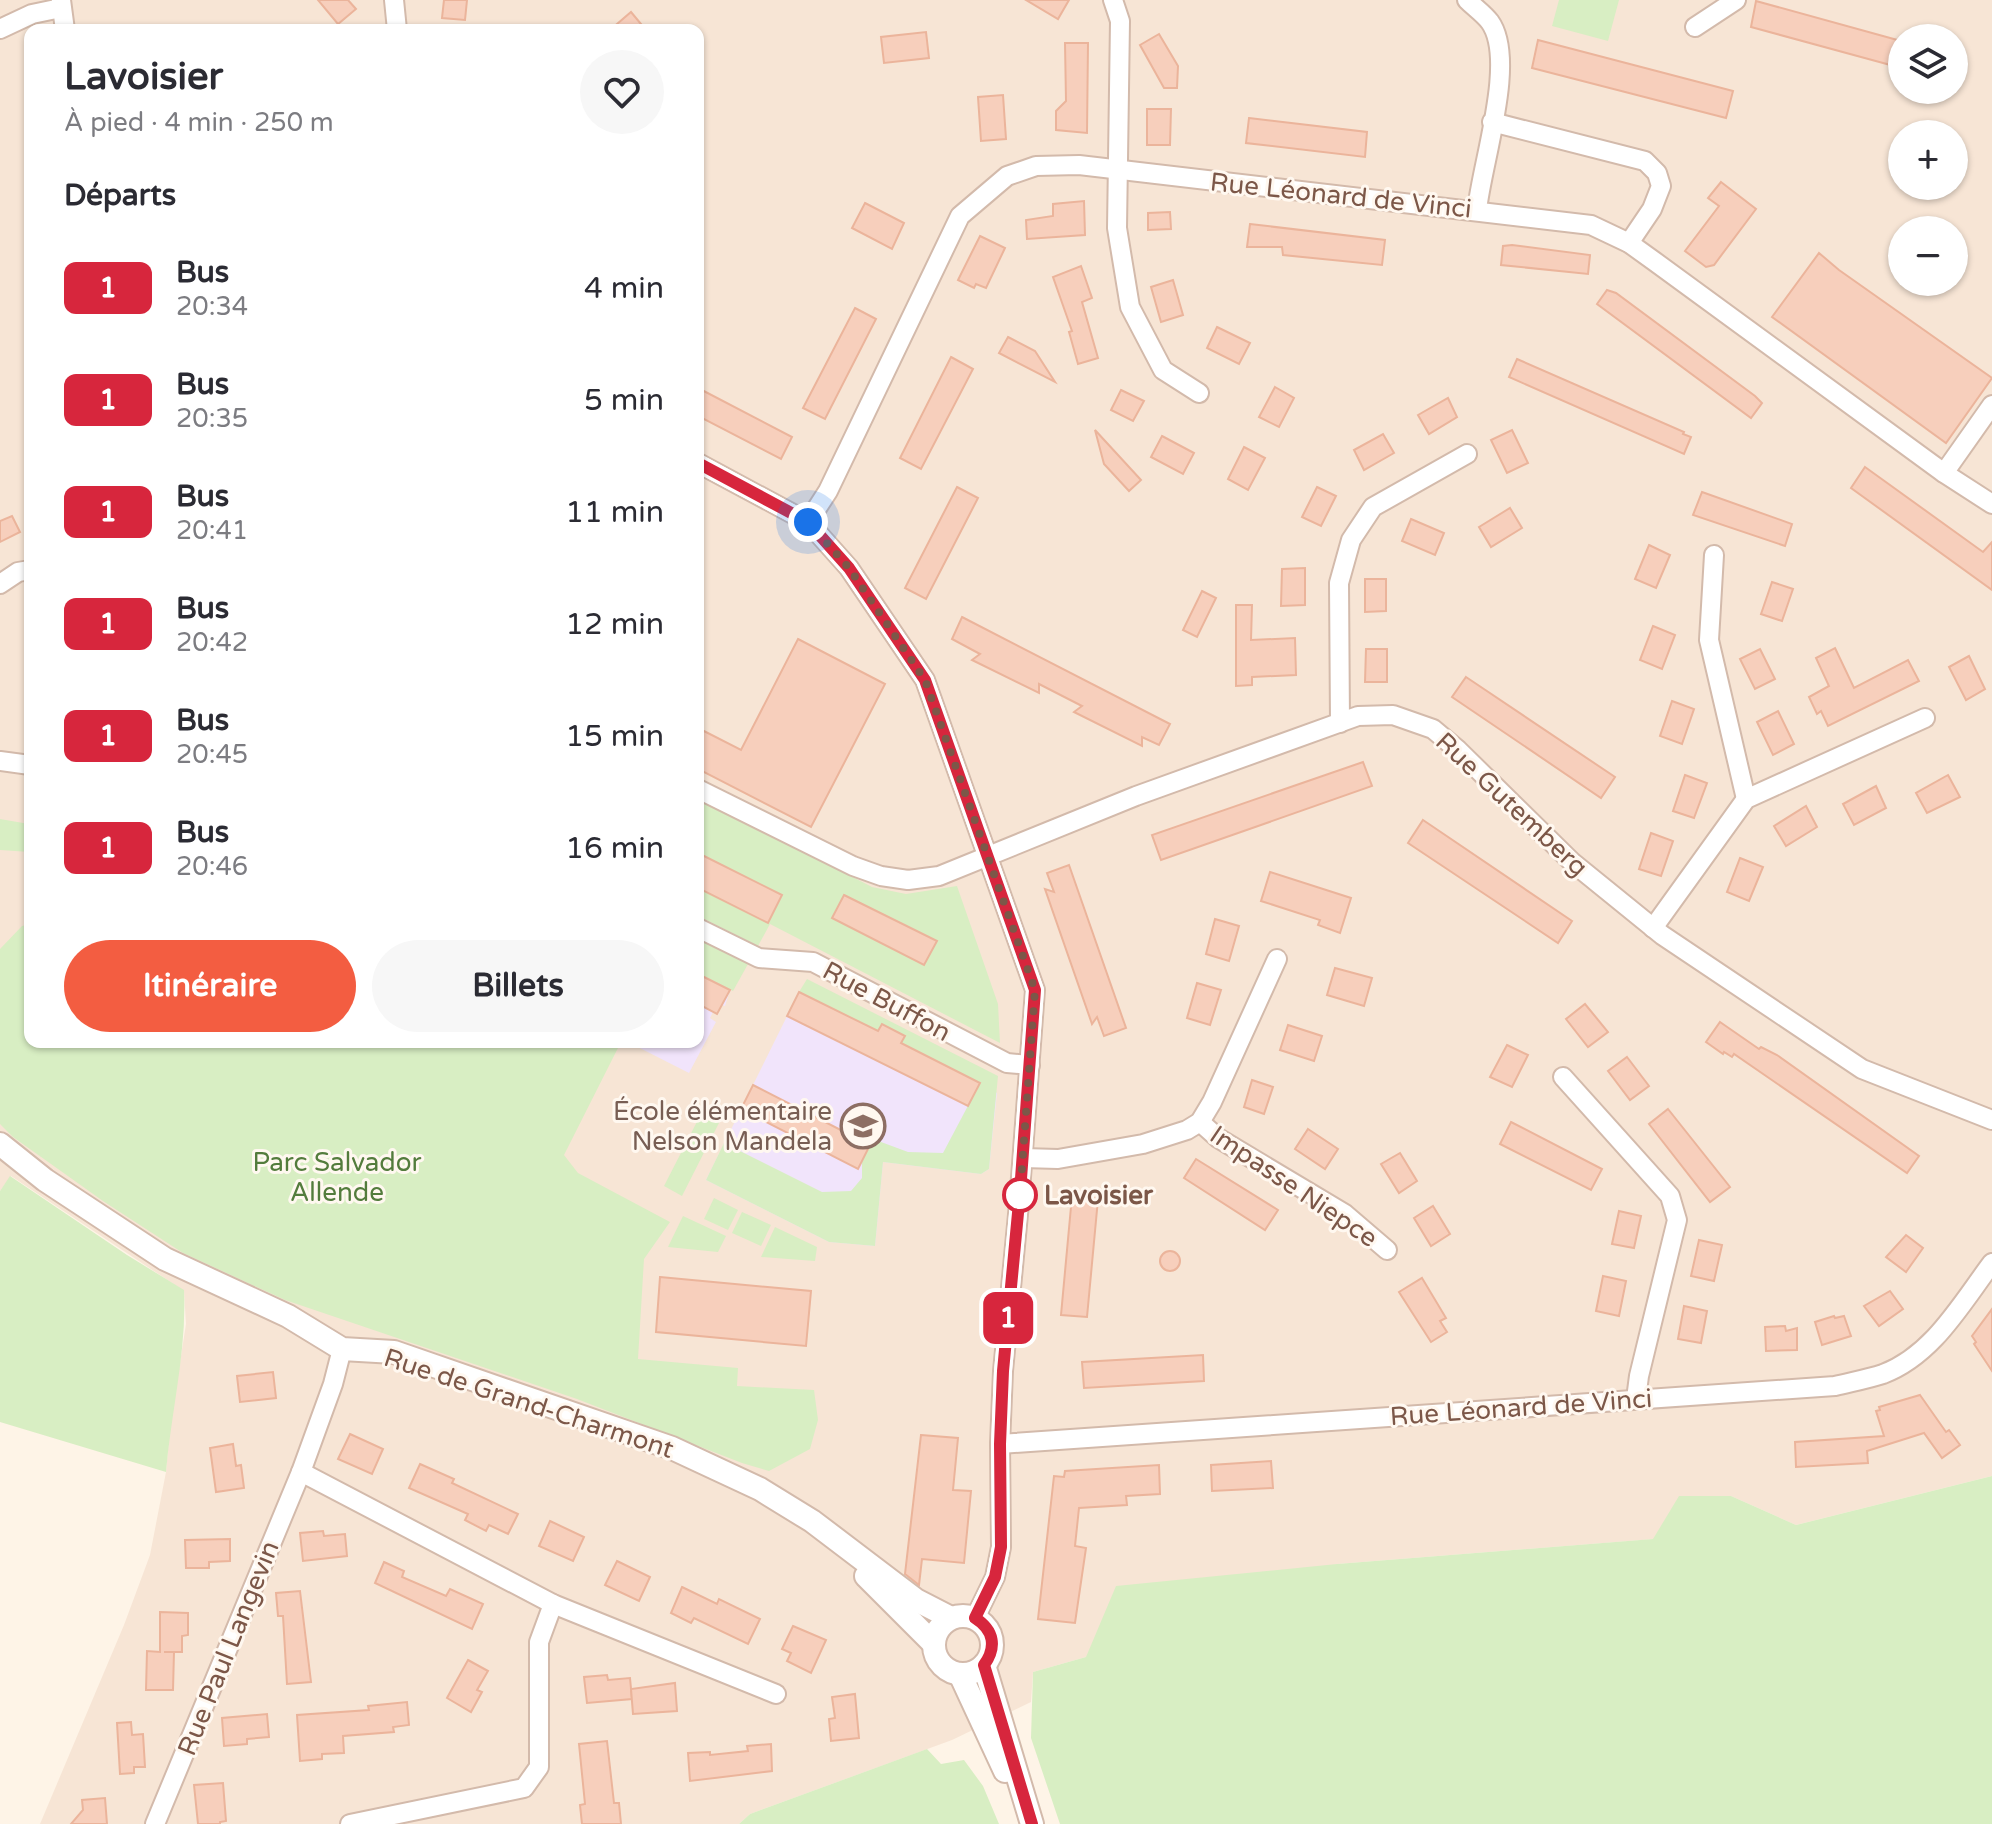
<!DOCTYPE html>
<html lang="fr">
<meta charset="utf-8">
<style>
:root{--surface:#fff;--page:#f7f7f7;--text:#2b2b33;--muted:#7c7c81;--accent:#f35d41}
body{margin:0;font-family:"Varela Round",sans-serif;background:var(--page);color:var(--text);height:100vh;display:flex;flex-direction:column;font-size:30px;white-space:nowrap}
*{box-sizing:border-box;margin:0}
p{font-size:26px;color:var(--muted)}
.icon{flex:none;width:44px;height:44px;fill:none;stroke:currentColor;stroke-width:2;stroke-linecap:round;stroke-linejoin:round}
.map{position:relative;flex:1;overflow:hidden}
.panel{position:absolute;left:24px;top:24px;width:680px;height:1024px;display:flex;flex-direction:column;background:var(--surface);border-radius:16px;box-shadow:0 2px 6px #0004}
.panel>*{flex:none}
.badge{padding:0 16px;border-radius:12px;font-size:28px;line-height:52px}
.buttons{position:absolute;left:1888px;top:24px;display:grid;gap:16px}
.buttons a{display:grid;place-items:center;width:80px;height:80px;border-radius:50%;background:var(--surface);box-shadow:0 2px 6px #0004;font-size:40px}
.you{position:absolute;width:40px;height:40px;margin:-20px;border:6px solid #fff;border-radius:50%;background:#1a73e8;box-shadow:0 0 0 12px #1a73e833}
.map>.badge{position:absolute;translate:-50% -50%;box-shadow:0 0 0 4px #fff}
h2{padding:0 40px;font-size:30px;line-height:72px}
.round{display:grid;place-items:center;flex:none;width:84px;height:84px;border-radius:42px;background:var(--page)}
.head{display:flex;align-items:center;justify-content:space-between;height:136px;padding:0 40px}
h1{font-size:38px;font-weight:800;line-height:60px}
.action{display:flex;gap:16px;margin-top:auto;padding:16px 40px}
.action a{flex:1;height:92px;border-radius:48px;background:var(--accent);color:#fff;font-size:32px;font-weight:800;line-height:92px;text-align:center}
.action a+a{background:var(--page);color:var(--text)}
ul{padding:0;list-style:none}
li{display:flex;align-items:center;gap:24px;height:112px;padding:0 40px}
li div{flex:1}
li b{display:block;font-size:30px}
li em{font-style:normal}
li .badge{min-width:88px;font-weight:700;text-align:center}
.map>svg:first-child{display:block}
.residential{fill:#f7e5d5;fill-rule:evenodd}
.education{fill:#f1e4fb}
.green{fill:#d8eec3}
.building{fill:#f7cfbc;stroke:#ebb49b;stroke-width:2}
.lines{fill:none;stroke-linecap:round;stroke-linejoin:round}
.minor-casing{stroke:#d3baab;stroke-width:22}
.tertiary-casing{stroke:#d3baab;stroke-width:26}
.minor{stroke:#fff;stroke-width:18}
.tertiary{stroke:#fff;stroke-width:22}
.line-casing{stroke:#fff;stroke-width:18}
.line{stroke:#d7263d;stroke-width:12}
.walk{stroke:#7c5748;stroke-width:8;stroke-dasharray:0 14.4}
.stop-dot{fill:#fff;stroke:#d7263d;stroke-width:4}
.labels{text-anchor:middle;stroke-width:6;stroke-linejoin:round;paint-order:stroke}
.street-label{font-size:26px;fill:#7c5748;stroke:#fff8f0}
.education-label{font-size:26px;fill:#785e54;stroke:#fff8f0;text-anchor:end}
.park-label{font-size:26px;fill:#537c3c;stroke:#fff8f0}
.stop-label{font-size:26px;font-weight:bold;fill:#7c5748;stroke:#fff8f0;text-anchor:start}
</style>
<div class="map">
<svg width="1992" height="1824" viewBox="0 0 1992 1824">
<rect width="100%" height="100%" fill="#fef4e7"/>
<path class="residential" d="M0,0H1992V1476L1796,1525L1731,1496L1654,1539L1337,1564L1086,1657L1033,1672L1031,1702L952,1740L750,1814L739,1824H40L124,1625L150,1555L166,1472L170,1427L186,1324L184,1291L11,1176L0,1191ZM30,30H698V1042H30ZM1902,38H1954V90H1902ZM1902,134H1954V186H1902ZM1902,230H1954V282H1902Z"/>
<g class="education">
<polygon points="698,974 730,990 725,1006 722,1005 717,1014 713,1012 710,1018 716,1022 689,1073 628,1042 698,1042"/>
<polygon points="799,992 878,1031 882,1024 905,1036 901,1043 997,1093 989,1169 981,1174 883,1162 875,1246 829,1242 706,1180"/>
</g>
<g class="green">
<polygon points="1559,0 1619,0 1608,41 1552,26"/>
<polygon points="698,797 872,887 906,894 957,886 998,1004 1000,1043 770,924 758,946 698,916"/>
<polygon points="0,819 29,824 27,843 30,844 30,852 0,850"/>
<polygon points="30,924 30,1042 621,1042 564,1155 578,1173 670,1222 644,1259 638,1359 738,1368 737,1386 814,1390 818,1420 810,1449 769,1471 742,1463 577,1399 285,1300 183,1253 103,1201 13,1137 0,1124 0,949 22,926"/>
<polygon points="698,938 748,964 733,991 698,973"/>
<polygon points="807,979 998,1076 989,1169 981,1174 883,1162 875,1246 829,1242 706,1180 724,1143 822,1192 851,1191 862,1178 862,1162 873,1139 908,1152 943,1153 980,1083 901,1043 904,1036 882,1024 878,1031 799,992"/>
<polygon points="704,1108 722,1117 682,1196 664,1186"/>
<path d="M10,1176L127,1255L184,1290C187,1351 171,1412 166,1472L0,1422V1191Z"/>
<polygon points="714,1198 738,1210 728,1230 704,1219"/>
<polygon points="742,1212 771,1225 761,1246 732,1233"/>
<polygon points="683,1216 726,1236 718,1252 668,1247"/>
<polygon points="775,1227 817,1247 815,1261 761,1257"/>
<polygon points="1992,1476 1992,1824 1060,1824 1031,1738 1033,1672 1086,1657 1116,1586 1337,1564 1653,1539 1679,1496 1731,1496 1796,1525"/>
<polygon points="927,1749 941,1764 964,1760 983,1786 999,1824 739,1824 750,1814"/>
</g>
<g class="building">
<polygon points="318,0 348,0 356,9 338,24"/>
<polygon points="444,0 467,0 465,20 442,18"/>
<polygon points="1026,0 1069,0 1058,19"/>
<polygon points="1756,1 1901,41 1894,66 1751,27"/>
<polygon points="631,12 646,30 610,30"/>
<polygon points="926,32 929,58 884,63 881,37"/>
<polygon points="1159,34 1178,66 1177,88 1164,88 1140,45"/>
<polygon points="1538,40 1733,91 1726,118 1532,68"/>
<polygon points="1065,43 1088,43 1087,133 1056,130 1056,111 1066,101"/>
<polygon points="1003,95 1006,139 981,141 978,97"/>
<polygon points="1147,109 1171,109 1170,145 1147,145"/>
<polygon points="1249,118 1367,132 1365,157 1246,143"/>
<polygon points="1721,182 1756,209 1714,265 1706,267 1685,251 1719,206 1708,198"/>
<polygon points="1084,201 1085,235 1027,239 1026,220 1053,216 1053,204"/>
<polygon points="865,203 904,223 892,249 852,228"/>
<polygon points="1170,212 1171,229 1148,230 1148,213"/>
<polygon points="1250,224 1385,240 1382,265 1283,255 1282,247 1247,247"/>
<polygon points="980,236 1005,248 986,288 976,284 974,288 958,280"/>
<polygon points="1512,245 1590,255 1588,274 1501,265 1503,246"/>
<polygon points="1819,253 1839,270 1992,378 1946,443 1772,317"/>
<polygon points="1081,266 1092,298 1082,302 1098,358 1078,364 1069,332 1072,331 1053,277"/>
<polygon points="1173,280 1183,315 1161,322 1151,287"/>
<polygon points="1607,290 1616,293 1755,396 1762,403 1751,418 1597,304"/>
<polygon points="855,308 876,319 825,419 803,408"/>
<polygon points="1217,327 1250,343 1239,364 1207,348"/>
<polygon points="1008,337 1035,351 1055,382 999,353"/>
<polygon points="951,357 973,369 921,469 900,458"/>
<polygon points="1517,359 1684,432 1683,434 1691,437 1684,454 1509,377"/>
<polygon points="1275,387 1294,398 1279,427 1259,417"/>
<polygon points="698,388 792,437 781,459 698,416"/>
<polygon points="1121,390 1144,401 1133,421 1111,410"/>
<polygon points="1448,398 1457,417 1429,434 1418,415"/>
<polygon points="1095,430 1141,480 1129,491 1104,464"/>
<polygon points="1512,430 1528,463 1507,473 1491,440"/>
<polygon points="1383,434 1394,453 1364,470 1354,450"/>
<polygon points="1162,436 1194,453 1183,474 1151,457"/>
<polygon points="1244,447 1265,458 1248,490 1228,479"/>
<polygon points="1865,467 1983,552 1992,542 1992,590 1851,488"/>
<polygon points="957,487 978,498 926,599 905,588"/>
<polygon points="1317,487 1336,496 1321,526 1302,517"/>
<polygon points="1702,492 1792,524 1785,546 1693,515"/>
<polygon points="1510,508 1522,528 1491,547 1479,527"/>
<polygon points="12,516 20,532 0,542 0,521"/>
<polygon points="1411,519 1444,533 1435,555 1402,541"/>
<polygon points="1649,545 1670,555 1656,588 1635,579"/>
<polygon points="1305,568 1305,605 1281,606 1282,569"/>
<polygon points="1365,579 1386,579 1386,611 1365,612"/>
<polygon points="1772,582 1793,589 1782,621 1761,614"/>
<polygon points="1202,591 1216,598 1197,637 1183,630"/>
<polygon points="1236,605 1252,605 1251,640 1295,638 1296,675 1252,677 1252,685 1236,686"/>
<polygon points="962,617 1170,724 1159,745 1142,737 1142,746 1074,712 1082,706 1039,684 1039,693 972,660 980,654 952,639"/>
<polygon points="1653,626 1675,635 1662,669 1640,660"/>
<polygon points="798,639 885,684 811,827 698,769 698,728 741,750"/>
<polygon points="1835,648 1854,688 1908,660 1919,681 1828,726 1821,711 1817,714 1809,697 1829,686 1816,658"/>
<polygon points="1366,649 1387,649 1387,682 1365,682"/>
<polygon points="1760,649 1775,679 1755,689 1740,659"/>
<polygon points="1969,656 1985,689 1966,700 1949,667"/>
<polygon points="1466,677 1615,777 1601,798 1452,697"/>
<polygon points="1672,701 1694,709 1682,744 1660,736"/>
<polygon points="1778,711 1794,744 1773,755 1757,722"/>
<polygon points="1363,762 1372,786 1161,860 1152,835"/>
<polygon points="1685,775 1707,783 1694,818 1673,811"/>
<polygon points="1948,775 1960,797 1927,813 1916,793"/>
<polygon points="1876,786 1886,808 1854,825 1843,804"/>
<polygon points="1806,806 1817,827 1786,846 1774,826"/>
<polygon points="1423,820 1572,921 1558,943 1408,843"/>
<polygon points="1651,833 1673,841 1661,876 1639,869"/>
<polygon points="698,853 782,895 768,923 698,888"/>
<polygon points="1740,858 1763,867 1749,901 1727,892"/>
<polygon points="1069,865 1126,1028 1104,1036 1097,1017 1092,1024 1045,889 1054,892 1047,873"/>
<polygon points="1270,872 1351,898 1340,933 1318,925 1320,920 1261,901"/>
<polygon points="844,895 937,941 924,965 832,918"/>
<polygon points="1215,919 1239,926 1229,961 1206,954"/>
<polygon points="1335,968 1372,978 1364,1006 1327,995"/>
<polygon points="698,974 730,990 717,1014 698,1004"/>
<polygon points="1197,983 1221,990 1210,1025 1187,1018"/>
<polygon points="799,992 878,1031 882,1024 905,1036 901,1043 980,1083 968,1106 787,1016"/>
<polygon points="1585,1004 1608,1032 1588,1047 1566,1019"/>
<polygon points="1720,1022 1759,1049 1761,1047 1777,1055 1919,1156 1907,1173 1734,1054 1732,1057 1724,1052 1723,1054 1706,1042"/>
<polygon points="1288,1025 1322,1036 1314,1061 1280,1050"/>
<polygon points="1507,1045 1528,1055 1512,1087 1490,1077"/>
<polygon points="1627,1057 1649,1086 1630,1100 1608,1071"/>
<polygon points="1252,1080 1273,1087 1264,1114 1244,1107"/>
<polygon points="753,1085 870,1145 858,1169 741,1109"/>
<polygon points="1668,1109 1730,1187 1710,1202 1649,1124"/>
<polygon points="1511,1122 1602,1169 1591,1190 1500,1144"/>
<polygon points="1308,1129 1338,1149 1325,1169 1295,1149"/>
<polygon points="1400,1153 1417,1181 1399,1193 1381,1164"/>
<polygon points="1196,1159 1278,1210 1265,1230 1184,1178"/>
<polygon points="1072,1196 1098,1199 1087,1317 1061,1315"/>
<polygon points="1433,1206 1450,1234 1431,1246 1414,1218"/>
<polygon points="1619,1211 1641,1216 1634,1248 1612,1244"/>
<polygon points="1906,1235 1923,1248 1906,1272 1886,1257"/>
<polygon points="1699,1240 1722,1245 1714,1281 1691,1276"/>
<circle cx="1170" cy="1261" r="10"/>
<polygon points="1603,1276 1626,1281 1619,1316 1596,1311"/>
<polygon points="660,1277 811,1291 806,1346 656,1332"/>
<polygon points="1422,1278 1446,1318 1440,1321 1447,1332 1431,1342 1399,1292"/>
<polygon points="1890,1291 1903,1309 1879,1326 1864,1306"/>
<polygon points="1684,1306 1707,1311 1701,1343 1678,1339"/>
<polygon points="1992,1309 1992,1371 1974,1344 1976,1342 1972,1336"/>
<polygon points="1834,1316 1835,1318 1844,1316 1851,1336 1822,1345 1815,1322"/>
<polygon points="1785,1326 1786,1331 1797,1328 1797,1350 1766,1351 1765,1327"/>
<polygon points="1203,1355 1204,1381 1084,1388 1082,1362"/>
<polygon points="273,1372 276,1398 240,1402 237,1376"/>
<polygon points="1920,1395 1946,1432 1949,1430 1960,1445 1942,1458 1924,1433 1867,1451 1868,1463 1796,1467 1795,1442 1884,1436 1876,1411 1880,1410 1879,1407"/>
<polygon points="350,1434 383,1449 372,1474 338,1459"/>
<polygon points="921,1435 958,1438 953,1490 971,1491 964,1563 922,1559 919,1585 905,1574"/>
<polygon points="233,1444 236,1466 241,1465 244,1488 216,1492 210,1448"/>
<polygon points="1271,1461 1273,1488 1212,1491 1211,1465"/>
<polygon points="420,1464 454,1479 452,1483 518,1514 508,1534 489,1525 486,1531 465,1520 468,1514 409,1488"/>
<polygon points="1159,1465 1160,1494 1126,1496 1127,1505 1079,1508 1075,1546 1086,1548 1075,1623 1038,1619 1054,1476 1064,1477 1065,1471"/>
<polygon points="550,1521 584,1537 573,1561 539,1546"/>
<polygon points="323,1531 324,1536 345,1534 347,1556 303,1561 300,1533"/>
<polygon points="230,1539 230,1561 209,1562 209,1568 186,1568 185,1540"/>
<polygon points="617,1561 650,1577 639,1601 605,1585"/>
<polygon points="384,1562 404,1571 402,1577 446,1596 450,1589 483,1604 472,1629 375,1583"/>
<polygon points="682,1587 717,1604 719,1599 760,1619 748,1644 694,1618 691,1623 671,1613"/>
<polygon points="300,1591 311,1682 287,1684 283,1616 278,1616 276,1593"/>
<polygon points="160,1612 188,1613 188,1635 182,1636 182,1652 164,1652 174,1652 173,1690 146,1690 147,1651 160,1652"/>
<polygon points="793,1626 826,1640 811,1673 787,1661 791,1653 782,1649"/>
<polygon points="468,1660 488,1671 477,1690 482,1692 471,1712 447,1698"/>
<polygon points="607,1675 608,1680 630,1678 632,1699 587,1703 584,1677"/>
<polygon points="675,1683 677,1711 633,1714 631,1689"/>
<polygon points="855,1694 859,1738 831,1741 829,1719 835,1718 832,1697"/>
<polygon points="407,1702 409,1725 393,1727 394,1732 343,1736 344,1753 322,1754 322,1759 300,1761 297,1715 369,1710 368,1706"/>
<polygon points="267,1714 269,1737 247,1739 247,1744 224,1746 222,1718"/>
<polygon points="131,1722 132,1735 143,1734 145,1767 134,1767 134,1773 120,1774 117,1723"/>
<polygon points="607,1741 614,1803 619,1803 621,1824 582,1824 580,1805 585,1804 579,1744"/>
<polygon points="771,1744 772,1771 690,1781 688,1753 710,1752 710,1755 748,1751 747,1746"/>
<polygon points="223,1783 226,1821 220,1822 220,1824 198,1824 194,1785"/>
<polygon points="105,1798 107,1824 71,1824 83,1810 82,1800"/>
</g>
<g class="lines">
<g class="minor-casing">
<g id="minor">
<polyline points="61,0 65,30"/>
<polyline points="394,0 397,30"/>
<polyline points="1113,0 1120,21 1117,228 1130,307 1163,370 1199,393"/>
<path d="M1467,0C1474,7 1484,14 1490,22C1517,60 1482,162 1477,210"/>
<polyline points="1695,27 1736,0"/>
<polyline points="0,29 32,14 61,8"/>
<polyline points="1492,122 1645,161 1657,173 1661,186 1652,209 1629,243"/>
<polyline points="698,463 808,522 849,568 925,680 1035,990 1019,1204 1003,1371 1000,1444 1001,1547 995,1577 975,1618"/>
<polyline points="1944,473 1992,405"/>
<polyline points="808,522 828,491 960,216 1007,176 1036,166 1079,165 1591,225 1629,243 1654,261 1944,473 1992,504"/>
<polyline points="1714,555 1709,640 1746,799"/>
<polyline points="0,584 18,572 30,570"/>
<polyline points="1340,723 1339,583 1351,540 1373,507 1467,454"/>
<polyline points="0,761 30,765"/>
<polyline points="698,789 853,866 881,876 908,880 939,876 1136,796 1358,716 1393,715 1433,729 1458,750 1572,862 1662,935 1862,1069 1992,1120"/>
<polyline points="698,928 759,958 813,962 1007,1063 1030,1065"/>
<polyline points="1653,928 1746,799 1925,718"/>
<polyline points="1563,1077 1670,1196 1677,1220 1639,1376 1636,1399"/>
<polyline points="1200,1122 1218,1138 1345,1214 1387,1250"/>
<polyline points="1023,1158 1058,1159 1143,1144 1187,1130 1200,1122 1212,1102 1277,959"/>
<path d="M1000,1444L1835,1386C1851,1382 1868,1379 1883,1374C1933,1355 1961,1304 1992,1263"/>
<polyline points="301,1472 553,1604 776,1694"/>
<polyline points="155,1824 301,1472 333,1384 342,1349"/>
<polyline points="350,1824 524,1788 539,1767 539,1642 553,1604"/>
</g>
</g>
<g class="tertiary-casing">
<g id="tertiary">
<polyline points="0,1144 45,1180 165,1259 288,1316 342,1349 394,1352 672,1448 760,1489 812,1521 916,1600 951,1618"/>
<polyline points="866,1576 933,1643"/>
<circle cx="963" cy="1645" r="29"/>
<polyline points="984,1665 1032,1824"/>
<polyline points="960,1674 1005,1771"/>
</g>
</g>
<use href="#minor" class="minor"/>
<use href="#tertiary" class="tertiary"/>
</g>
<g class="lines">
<g class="line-casing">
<path id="line" d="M698,463L808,522L849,568L925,680L1035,990L1020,1192L1003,1371L1000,1444L1001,1547L995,1577L975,1618C994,1630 997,1647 984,1665L1032,1824"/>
</g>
<use href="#line" class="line"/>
<polyline class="walk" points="808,522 849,568 925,680 1035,990 1020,1195"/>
</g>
<defs>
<g id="school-ring" transform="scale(2.3)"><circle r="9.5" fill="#fff8f0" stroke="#8d6e63" stroke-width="1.5"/><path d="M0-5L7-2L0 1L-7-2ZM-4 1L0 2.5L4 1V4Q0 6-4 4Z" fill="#8d6e63"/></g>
</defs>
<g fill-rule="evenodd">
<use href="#school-ring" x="863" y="1126"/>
</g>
<circle class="stop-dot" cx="1020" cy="1195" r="16"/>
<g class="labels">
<g class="street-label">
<text transform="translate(1341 195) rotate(6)" y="9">Rue Léonard de Vinci</text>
<text transform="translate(1512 804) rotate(43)" y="9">Rue Gutemberg</text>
<text transform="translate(887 1001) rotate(28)" y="9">Rue Buffon</text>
<text transform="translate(1294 1186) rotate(34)" y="9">Impasse Niepce</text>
<text transform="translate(529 1403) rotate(18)" y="9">Rue de Grand-Charmont</text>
<text transform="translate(1521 1407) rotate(-4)" y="9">Rue Léonard de Vinci</text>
<text transform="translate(228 1648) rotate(-68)" y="9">Rue Paul Langevin</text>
</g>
<g class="education-label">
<text x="832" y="1120">École élémentaire<tspan x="832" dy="30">Nelson Mandela</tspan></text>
</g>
<g class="park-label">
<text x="337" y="1171">Parc Salvador<tspan x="337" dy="30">Allende</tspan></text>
</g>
<g class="stop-label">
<text x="1044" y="1204">Lavoisier</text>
</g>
</g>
</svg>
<div class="buttons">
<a><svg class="icon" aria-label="layers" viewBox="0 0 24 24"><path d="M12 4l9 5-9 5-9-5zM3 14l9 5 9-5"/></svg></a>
<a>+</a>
<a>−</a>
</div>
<div class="you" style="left:808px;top:522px"></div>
<b class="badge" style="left:1008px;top:1318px;background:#d7263d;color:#fff">1</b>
<section class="panel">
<div class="head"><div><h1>Lavoisier</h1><p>À pied · 4 min · 250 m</p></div><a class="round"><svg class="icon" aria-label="heart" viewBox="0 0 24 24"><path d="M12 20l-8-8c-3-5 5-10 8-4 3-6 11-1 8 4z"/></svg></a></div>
<h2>Départs</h2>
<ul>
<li><span class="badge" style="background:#d7263d;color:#fff">1</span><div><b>Bus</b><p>20:34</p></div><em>4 min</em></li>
<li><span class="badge" style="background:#d7263d;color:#fff">1</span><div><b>Bus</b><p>20:35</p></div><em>5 min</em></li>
<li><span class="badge" style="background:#d7263d;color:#fff">1</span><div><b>Bus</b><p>20:41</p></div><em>11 min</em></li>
<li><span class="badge" style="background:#d7263d;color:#fff">1</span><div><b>Bus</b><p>20:42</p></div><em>12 min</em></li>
<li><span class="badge" style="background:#d7263d;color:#fff">1</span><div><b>Bus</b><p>20:45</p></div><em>15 min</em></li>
<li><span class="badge" style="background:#d7263d;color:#fff">1</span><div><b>Bus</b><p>20:46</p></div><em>16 min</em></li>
</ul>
<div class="action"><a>Itinéraire</a><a>Billets</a></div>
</section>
</div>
